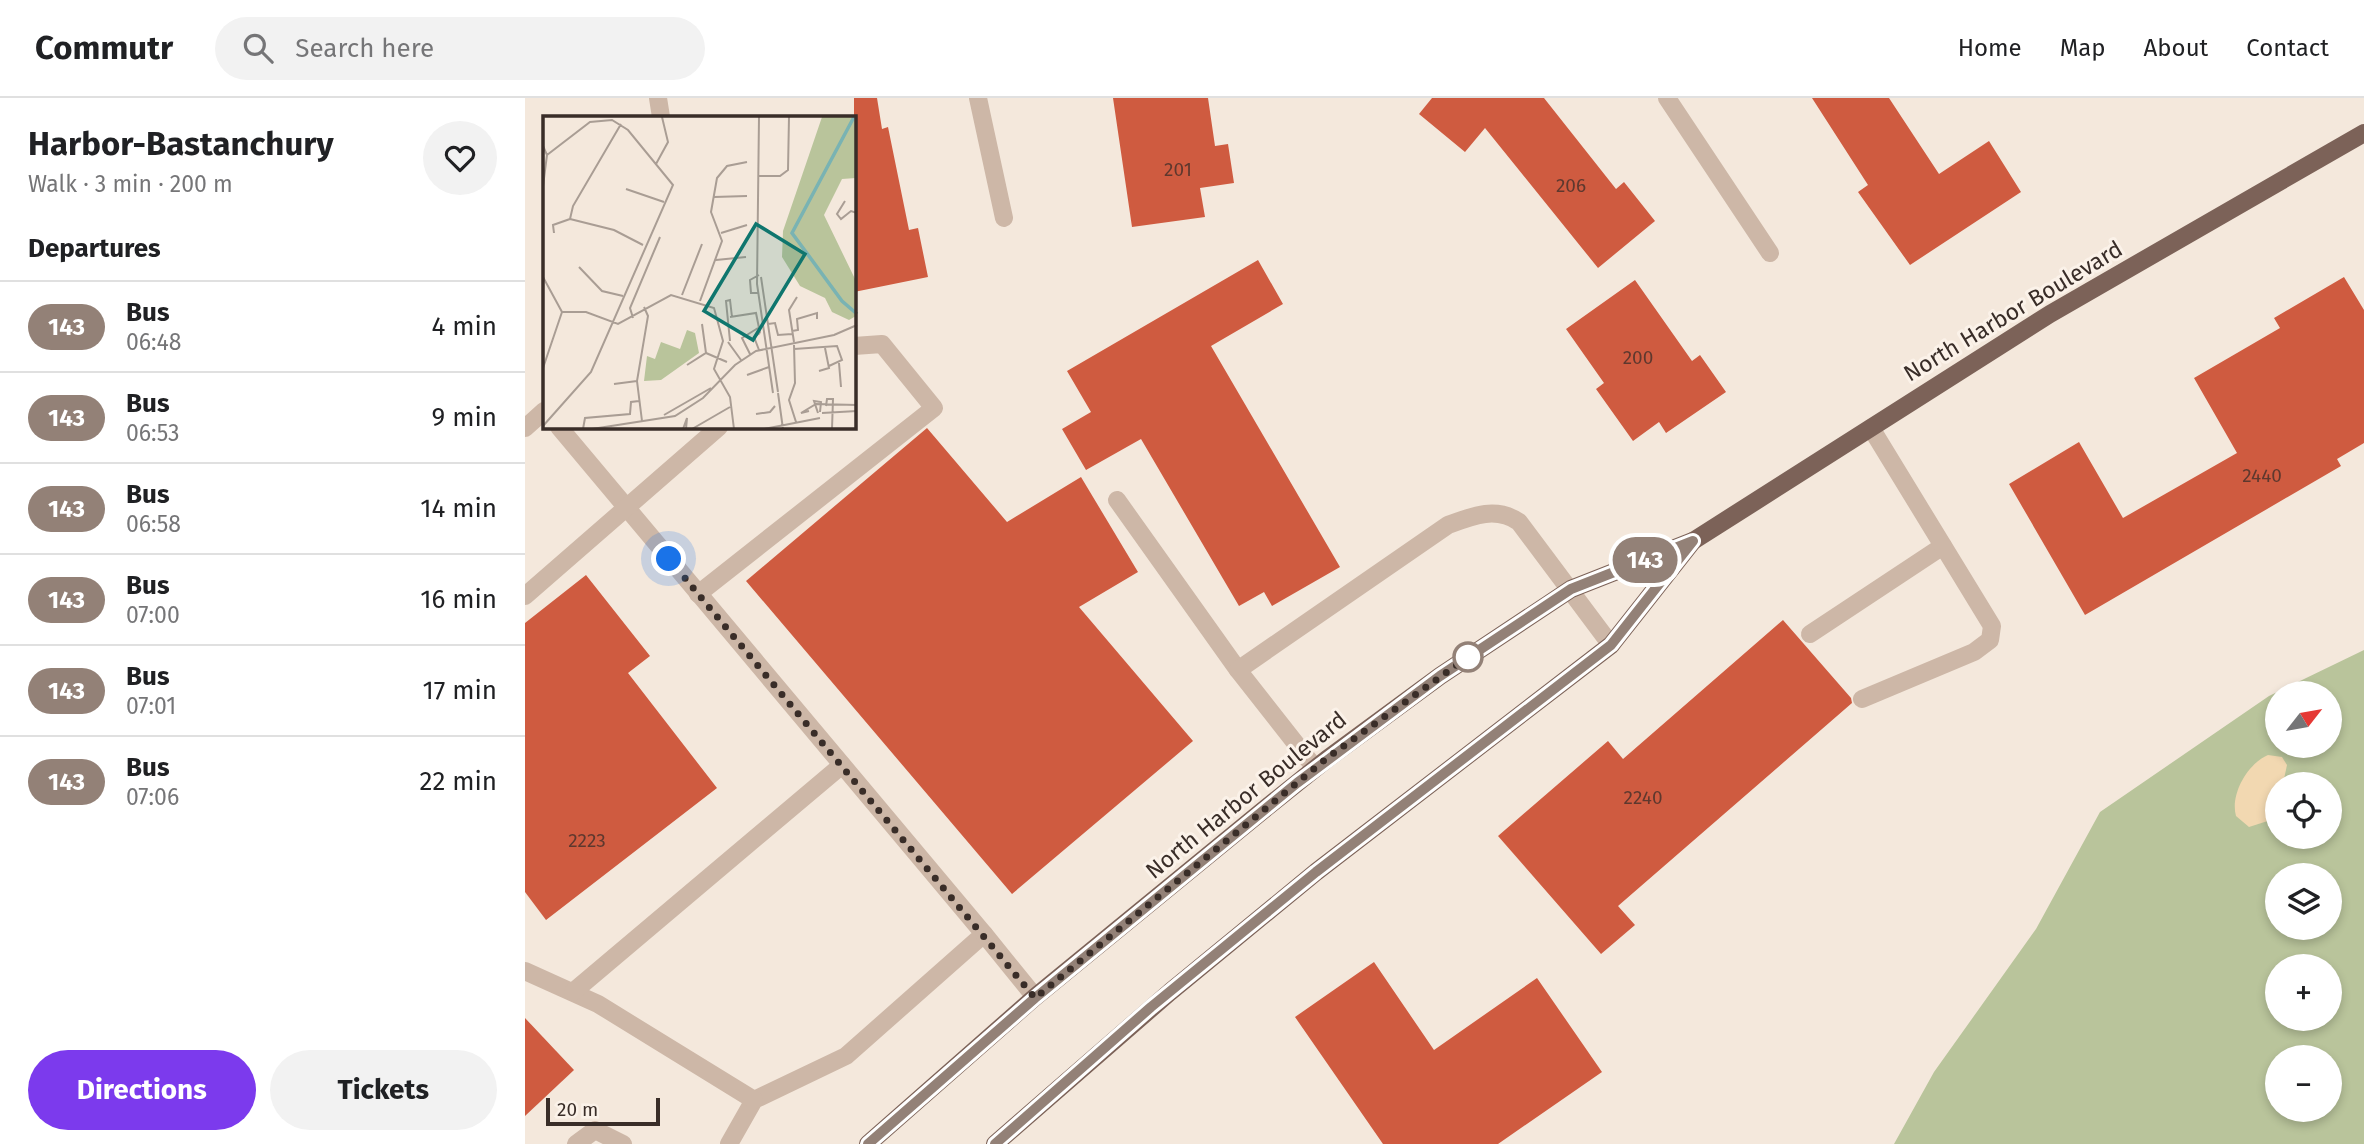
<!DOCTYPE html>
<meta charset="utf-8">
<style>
:root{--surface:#fff;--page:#f2f2f2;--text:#202124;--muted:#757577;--line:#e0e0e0;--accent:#7c3aed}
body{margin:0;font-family:"Fira Sans",sans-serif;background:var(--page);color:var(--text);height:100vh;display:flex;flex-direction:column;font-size:26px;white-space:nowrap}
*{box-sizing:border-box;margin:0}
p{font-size:23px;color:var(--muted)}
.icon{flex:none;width:38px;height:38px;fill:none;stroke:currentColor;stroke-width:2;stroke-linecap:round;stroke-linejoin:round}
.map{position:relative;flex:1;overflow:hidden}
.details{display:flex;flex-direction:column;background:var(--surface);width:525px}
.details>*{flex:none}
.badge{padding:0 14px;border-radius:23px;font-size:24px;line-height:46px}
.needle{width:46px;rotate:59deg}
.buttons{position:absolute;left:1740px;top:583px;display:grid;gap:14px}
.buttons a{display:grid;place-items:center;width:77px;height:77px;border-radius:50%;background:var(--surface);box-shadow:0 4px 10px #0003;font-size:35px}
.scale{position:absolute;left:21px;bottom:18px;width:114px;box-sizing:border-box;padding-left:7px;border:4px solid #392d28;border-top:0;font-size:19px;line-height:24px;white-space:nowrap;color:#392d28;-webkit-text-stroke:5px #fbf2e9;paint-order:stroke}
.you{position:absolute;width:35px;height:35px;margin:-18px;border:5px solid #fff;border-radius:50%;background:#1a73e8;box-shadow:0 0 0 10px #1a73e833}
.map>.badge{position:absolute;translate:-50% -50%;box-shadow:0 0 0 4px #fff}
h2{padding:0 28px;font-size:26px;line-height:63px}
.round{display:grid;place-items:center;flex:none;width:74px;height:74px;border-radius:37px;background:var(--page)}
.overview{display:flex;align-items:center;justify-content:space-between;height:119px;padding:0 28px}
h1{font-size:33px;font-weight:700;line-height:52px}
.button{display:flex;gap:14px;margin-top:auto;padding:14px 28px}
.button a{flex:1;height:80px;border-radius:42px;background:var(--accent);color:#fff;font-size:28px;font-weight:700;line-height:80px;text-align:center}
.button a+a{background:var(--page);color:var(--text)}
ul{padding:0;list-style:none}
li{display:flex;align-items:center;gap:21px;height:91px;padding:0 28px;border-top:2px solid var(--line)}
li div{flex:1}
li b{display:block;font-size:26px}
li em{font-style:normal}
li .badge{min-width:77px;font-weight:700;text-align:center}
header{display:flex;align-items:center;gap:42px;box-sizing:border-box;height:98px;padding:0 35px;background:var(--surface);border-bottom:2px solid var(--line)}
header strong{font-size:33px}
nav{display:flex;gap:38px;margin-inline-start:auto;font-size:24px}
.search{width:490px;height:63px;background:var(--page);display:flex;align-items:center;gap:18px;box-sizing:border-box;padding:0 24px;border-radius:38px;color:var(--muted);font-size:26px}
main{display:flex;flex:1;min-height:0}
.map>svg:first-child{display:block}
.green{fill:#b9c49b;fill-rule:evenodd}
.sand{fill:#f2d8b1}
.building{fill:#cf5b40}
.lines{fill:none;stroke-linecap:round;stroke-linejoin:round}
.lane{stroke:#cdb7a7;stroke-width:18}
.street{stroke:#cdb7a7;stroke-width:18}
.primary{stroke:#7c6258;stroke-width:18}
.line-casing{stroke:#fff;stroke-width:16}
.line{stroke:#938177;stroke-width:10}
.walk{stroke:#392d28;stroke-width:7;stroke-dasharray:0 12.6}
.stop-dot{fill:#fff;stroke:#938177;stroke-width:3.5}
.labels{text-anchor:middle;stroke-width:6;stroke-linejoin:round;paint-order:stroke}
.number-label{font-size:19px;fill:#5e382e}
.street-label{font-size:23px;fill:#392d28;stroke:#fbf2e9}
.inset-river{fill:none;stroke:#79b3b3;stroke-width:3.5}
.inset-road{fill:none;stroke:#a99d94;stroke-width:2}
.view{fill:#0f766e;fill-opacity:0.15;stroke:#0f766e;stroke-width:3.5}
.inset-edge{fill:none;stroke:#392d28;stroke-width:3.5}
</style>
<header>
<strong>Commutr</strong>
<div class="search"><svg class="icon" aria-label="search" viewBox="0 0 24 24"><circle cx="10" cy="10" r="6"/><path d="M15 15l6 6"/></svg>Search here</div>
<nav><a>Home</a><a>Map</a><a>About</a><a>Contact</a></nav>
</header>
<main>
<section class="details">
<div class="overview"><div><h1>Harbor-Bastanchury</h1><p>Walk · 3 min · 200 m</p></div><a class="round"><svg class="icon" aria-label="heart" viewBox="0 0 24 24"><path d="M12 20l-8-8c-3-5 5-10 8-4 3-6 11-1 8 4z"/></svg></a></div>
<h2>Departures</h2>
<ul>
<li><span class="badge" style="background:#938177;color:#fff">143</span><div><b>Bus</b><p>06:48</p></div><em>4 min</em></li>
<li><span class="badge" style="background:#938177;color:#fff">143</span><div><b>Bus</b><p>06:53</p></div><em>9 min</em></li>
<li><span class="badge" style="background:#938177;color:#fff">143</span><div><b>Bus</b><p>06:58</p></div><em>14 min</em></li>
<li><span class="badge" style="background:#938177;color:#fff">143</span><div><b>Bus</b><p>07:00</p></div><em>16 min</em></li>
<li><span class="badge" style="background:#938177;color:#fff">143</span><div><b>Bus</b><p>07:01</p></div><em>17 min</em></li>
<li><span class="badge" style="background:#938177;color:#fff">143</span><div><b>Bus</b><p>07:06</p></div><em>22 min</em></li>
</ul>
<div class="button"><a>Directions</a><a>Tickets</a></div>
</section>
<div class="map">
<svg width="1839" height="1046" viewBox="0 0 1839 1046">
<rect width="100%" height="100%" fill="#f4e8dc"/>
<path class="green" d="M1839,552V1046H1369L1409,974L1511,831L1575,714L1744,598ZM1752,595H1804V648H1752ZM1752,686H1804V738H1752ZM1752,777H1804V830H1752ZM1752,868H1804V920H1752ZM1752,959H1804V1012H1752Z"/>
<path class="sand" d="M1743,657L1757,659L1762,667L1759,681L1752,686V720L1724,729L1711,718C1705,697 1722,666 1743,657Z"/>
<g class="building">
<polygon points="329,0 352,0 357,31 363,29 384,132 393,130 403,179 329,194"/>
<polygon points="588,0 683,0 690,48 703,46 709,85 675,90 680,119 607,129"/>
<polygon points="907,0 1019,0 1091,91 1099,84 1130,123 1073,170 960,30 940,54 894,16"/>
<polygon points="1287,0 1364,0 1414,76 1464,43 1496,94 1385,167 1333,94 1343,87"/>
<polygon points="733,162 758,206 686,248 815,469 747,508 739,494 714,508 616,341 561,372 537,331 566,314 542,273"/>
<polygon points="1819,179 1839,212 1839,345 1812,361 1816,368 1560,517 1484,386 1554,344 1598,420 1712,355 1669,280 1755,230 1749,220"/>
<polygon points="1110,182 1167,263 1175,257 1201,294 1141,335 1134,324 1108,343 1071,291 1079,285 1041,231"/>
<polygon points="402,330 482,424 556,379 613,474 554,509 668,643 487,796 221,483"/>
<polygon points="61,477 125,558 103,575 192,690 21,822 0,794 0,525"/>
<polygon points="1258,522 1326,600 1327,605 1093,808 1110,827 1076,856 973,738 1083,643 1098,661"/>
<polygon points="849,864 909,952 1012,880 1077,974 973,1046 858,1046 770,919"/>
<polygon points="0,920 49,972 0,1018"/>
</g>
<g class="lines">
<g class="lane">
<polyline points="34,329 459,836 321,958 229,1002 204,1046"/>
<polyline points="592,402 713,572"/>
<polyline points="173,496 409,310 357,246 329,248"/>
<polyline points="0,498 194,329"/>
<polyline points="1285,536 1418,448"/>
<polyline points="1337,601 1449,554 1465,542 1467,528 1346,330"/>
<path d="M790,670L713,572L923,427C947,418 971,408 994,424L1086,547"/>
<polyline points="459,836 510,899"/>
<polyline points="0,873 73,906 229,1002"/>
<polyline points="48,894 317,667"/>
<polyline points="51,1046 70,1032 98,1046"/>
</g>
<g class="street">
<polyline points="133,0 136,19"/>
<polyline points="453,0 479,120"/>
<polyline points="1142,0 1245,155"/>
<polyline points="0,330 19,313"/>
</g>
<g class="primary">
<polyline points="343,1046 510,899 736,714 802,661 915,578 1046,491 1168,443 1525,216 1839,35"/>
<polyline points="470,1046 645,894 791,774 1086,547 1168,443"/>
</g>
</g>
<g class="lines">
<g class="line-casing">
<polyline id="line" points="343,1046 510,900 772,685 915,578 1046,491 1168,443 1086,547 791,774 626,909 470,1046"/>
</g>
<use href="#line" class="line"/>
<polyline class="walk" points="144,461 510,900 802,660 943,559"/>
</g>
<circle class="stop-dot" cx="943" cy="559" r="14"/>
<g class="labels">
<g class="number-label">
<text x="653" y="78">201</text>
<text x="1046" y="94">206</text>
<text x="1113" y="266">200</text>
<text x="1737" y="384">2440</text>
<text x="1118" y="706">2240</text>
<text x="62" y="749">2223</text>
</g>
<g class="street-label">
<text transform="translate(1488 213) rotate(-31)" y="8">North Harbor Boulevard</text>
<text transform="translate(721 697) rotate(-39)" y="8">North Harbor Boulevard</text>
</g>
</g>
<g transform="translate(18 18)">
<rect width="313" height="313" fill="#f4e8dc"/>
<path d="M279,1H313V62L299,63L281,99L313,165V200L306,204L289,196L282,182L257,170L239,141L240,115ZM144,214L152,217L156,237L118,264L101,265L104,240L112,243L118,226L137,233Z" fill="#b9c49b"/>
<path class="inset-river" d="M311,1L249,117L299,185L314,198"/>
<path class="inset-road" d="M216,1L214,168L230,277M78,8L30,90L27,103L71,114L100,129M0,30L4,39L0,70M113,48L125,26L119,1M215,60H237L245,54L246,1M83,73L121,86M171,81L204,80M302,85L294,98L298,103L308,95L314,97M11,117L10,109L27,103M178,117L204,109M173,144L203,141M36,151L59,175L80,180M0,161L19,196H43L75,208L128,179L171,192L180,225L171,253L187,281L191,313M218,161L235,276M215,177H208L207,164L216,159M139,179L159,128M157,185L179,125L168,96L174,62L184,50L204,46M187,201L213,197L217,217M90,202L87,192L117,121M159,208L163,237M225,208L232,207L235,219L249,218M249,215L255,214L254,203L274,197V203M187,225L183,185L187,184L189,201M185,226L198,244M251,226L246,194L254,181M251,229L252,267L246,284L253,306M251,233L294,230L299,244L286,250M216,234L211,221L217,217M207,238L199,222L215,212M296,247L298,271M144,249L163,237L184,246M0,252L19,196M276,255L286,252L282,232M204,259L226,251M71,268L94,265M235,277L240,313M283,290L284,283H290L289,313M266,295L258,297L273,288L314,289M275,297L271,285L278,286L277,296M279,297L314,295M213,298L227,296L232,290M121,299L168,272M99,305L94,265L105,200L101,191M0,310L48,256L130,69L85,14L69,4L47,6L4,39M40,313L42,302L87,298L88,286L96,285M49,313L132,300L160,282L192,249L213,235L291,219L314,209M140,313L144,302L143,313M149,313L187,291M221,313L277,302"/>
<path class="view" d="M213,108L262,138L210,224L161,195Z"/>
<rect width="313" height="313" class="inset-edge"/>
</g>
</svg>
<div class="buttons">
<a><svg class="needle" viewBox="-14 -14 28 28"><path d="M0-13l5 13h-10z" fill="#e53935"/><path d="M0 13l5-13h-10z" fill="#757577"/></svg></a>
<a><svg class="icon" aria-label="locate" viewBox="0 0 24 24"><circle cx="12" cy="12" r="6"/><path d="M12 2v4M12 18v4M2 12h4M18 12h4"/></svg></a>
<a><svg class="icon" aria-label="layers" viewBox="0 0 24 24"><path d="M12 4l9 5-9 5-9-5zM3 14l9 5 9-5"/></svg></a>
<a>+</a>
<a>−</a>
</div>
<div class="scale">20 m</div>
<div class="you" style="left:144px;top:461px"></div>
<b class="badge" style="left:1120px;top:462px;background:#938177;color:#fff">143</b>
</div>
</main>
